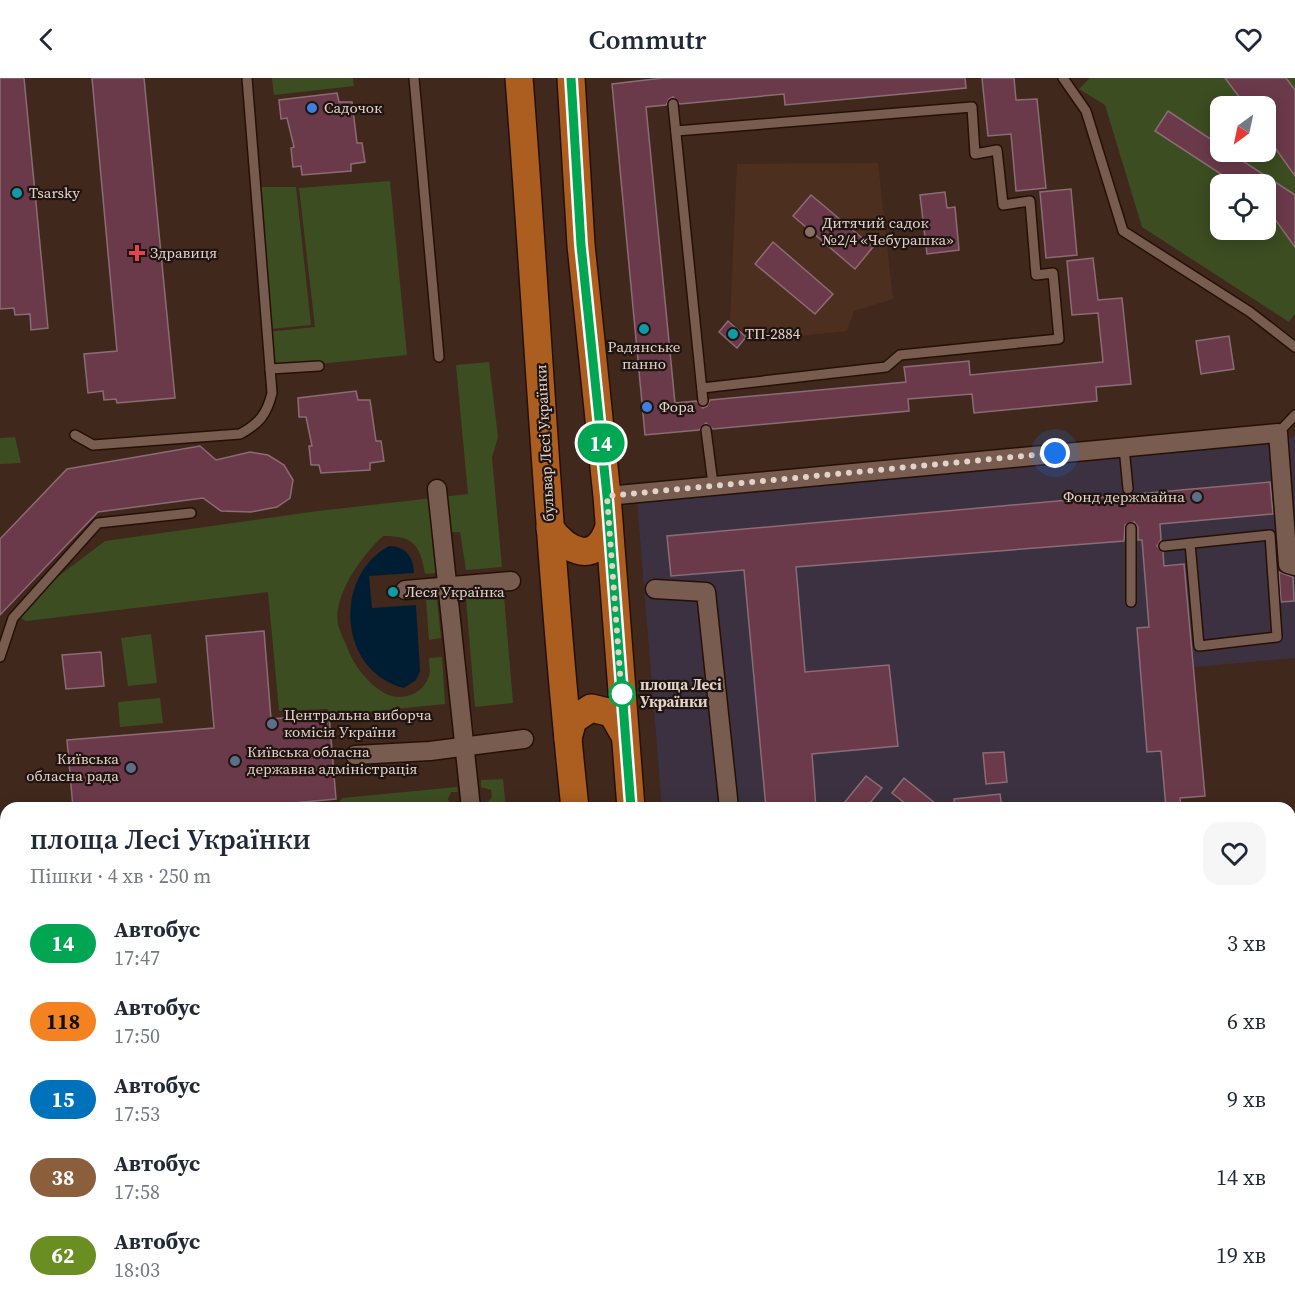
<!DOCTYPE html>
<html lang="uk">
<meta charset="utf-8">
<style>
:root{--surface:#fff;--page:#f6f6f7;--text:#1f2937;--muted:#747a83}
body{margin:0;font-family:"Source Serif 4",serif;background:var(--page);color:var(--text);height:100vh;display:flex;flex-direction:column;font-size:22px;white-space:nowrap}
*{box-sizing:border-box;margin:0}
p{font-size:20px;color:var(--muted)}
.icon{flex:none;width:33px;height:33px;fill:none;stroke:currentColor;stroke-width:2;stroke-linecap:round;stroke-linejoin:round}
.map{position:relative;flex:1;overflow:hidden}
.sheet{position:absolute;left:0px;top:724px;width:1296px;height:506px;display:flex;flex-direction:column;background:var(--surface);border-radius:18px 18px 0 0;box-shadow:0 3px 15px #0003}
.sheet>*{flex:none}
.badge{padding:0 12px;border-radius:20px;font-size:21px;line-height:39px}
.needle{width:39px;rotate:213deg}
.buttons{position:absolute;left:1210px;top:18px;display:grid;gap:12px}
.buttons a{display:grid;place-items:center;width:66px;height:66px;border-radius:12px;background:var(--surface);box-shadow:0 3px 15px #0003;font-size:30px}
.you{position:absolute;width:30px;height:30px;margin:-15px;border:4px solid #fff;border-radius:50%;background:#1a73e8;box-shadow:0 0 0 9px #1a73e833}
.map>.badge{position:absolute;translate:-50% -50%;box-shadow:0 0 0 3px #fff}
.round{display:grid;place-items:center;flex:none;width:63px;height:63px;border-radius:18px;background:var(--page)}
.headline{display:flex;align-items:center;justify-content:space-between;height:102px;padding:0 30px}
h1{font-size:28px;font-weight:600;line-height:45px}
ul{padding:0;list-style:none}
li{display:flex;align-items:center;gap:18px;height:78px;padding:0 30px}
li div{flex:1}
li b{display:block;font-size:22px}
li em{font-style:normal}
li .badge{min-width:66px;font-weight:700;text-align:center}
header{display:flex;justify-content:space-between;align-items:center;height:78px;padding:0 30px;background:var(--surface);font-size:27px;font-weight:600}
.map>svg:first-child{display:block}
.commercial{fill:#3c3140}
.built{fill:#4d2f20}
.medical{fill:#44312b}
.green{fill:#3c4d22;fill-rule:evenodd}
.water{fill:#001e33}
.building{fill:#6b3a4a;stroke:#8b6c74;stroke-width:1.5}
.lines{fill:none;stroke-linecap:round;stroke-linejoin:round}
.lane-casing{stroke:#261006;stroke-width:12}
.street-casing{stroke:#261006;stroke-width:21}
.secondary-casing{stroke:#261006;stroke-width:27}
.primary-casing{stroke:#261006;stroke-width:30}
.lane{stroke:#775c4f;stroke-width:9}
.street{stroke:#775c4f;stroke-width:18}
.secondary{stroke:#915d38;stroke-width:24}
.primary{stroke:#ab5e20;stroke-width:27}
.line-casing{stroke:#fff;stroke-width:14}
.line{stroke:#00a651;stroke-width:9}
.walk{stroke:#e2d2ca;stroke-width:6;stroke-dasharray:0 10.8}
.shop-dot{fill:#3f7fe0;stroke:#1f140f;stroke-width:2}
.culture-dot{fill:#0f9aa8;stroke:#1f140f;stroke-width:2}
.education-dot{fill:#8d6e63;stroke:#1f140f;stroke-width:2}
.health-dot{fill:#e0444e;stroke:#1f140f;stroke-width:2}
.service-dot{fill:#5c6f8a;stroke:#1f140f;stroke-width:2}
.stop-dot{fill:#fff;stroke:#00a651;stroke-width:3}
.labels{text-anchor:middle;stroke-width:4.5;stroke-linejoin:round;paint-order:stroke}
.poi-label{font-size:15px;fill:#e2d2ca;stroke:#1f140f;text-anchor:start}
.street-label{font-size:15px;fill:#e2d2ca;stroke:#1f140f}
.stop-label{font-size:15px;font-weight:bold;fill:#e2d2ca;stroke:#1f140f;text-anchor:start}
</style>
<header><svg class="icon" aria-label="back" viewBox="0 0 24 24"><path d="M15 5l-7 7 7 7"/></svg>Commutr<svg class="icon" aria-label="heart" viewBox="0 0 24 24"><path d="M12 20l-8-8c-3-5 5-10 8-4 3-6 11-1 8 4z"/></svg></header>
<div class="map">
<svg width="1295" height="1229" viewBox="0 0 1295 1229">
<rect width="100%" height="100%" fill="#40281c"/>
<g class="commercial">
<polygon points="1295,358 1295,580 1194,589 1205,718 1180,720 1181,730 662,730 637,423 643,419 1285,363"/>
<polygon points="6,1077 6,1224 89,1224 90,1229 0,1229 0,1079"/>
</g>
<g class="built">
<polygon points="878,85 893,221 854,233 847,253 752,263 730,242 737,86"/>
<polygon points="874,1224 996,1224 996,1229 869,1229"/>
</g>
<polygon class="medical" points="134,1224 474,1224 475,1229 135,1229"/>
<g class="green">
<polygon points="272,0 353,0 354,8 274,17"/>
<path d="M1090,0H1295V236L1289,244L1142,149L1105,27L1079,11ZM1221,28H1266V74H1221ZM1221,106H1266V152H1221Z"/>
<polygon points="390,103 407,277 270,291 267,254 315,249 299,110"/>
<polygon points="258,109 296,109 311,247 270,251"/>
<path d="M489,284L498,359L492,379L502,489L466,492L460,454L435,455L438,495L425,496C420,467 414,458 383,458C363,476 332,518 338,547C340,554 344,562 347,569C353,586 367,605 384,615C401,624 423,617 429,598C431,593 429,586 429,580L442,579L445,626L334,637L327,631L279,633L268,514L26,543L21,540L27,522L105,463L318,433L468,416L456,287Z"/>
<polygon points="15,359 21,385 0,386 0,360"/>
<polygon points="504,518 513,625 475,629 466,521"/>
<polygon points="426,522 437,522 441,560 429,562"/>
<polygon points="151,556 157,605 128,608 121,560"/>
<polygon points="160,620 163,645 120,649 118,624"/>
<polygon points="503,701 506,730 484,730 484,725 488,724 492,719 491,712 481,709 481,702"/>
<polygon points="457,709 458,714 451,714 448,721 451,726 459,730 326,730 336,729 342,720"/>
<polygon points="341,1224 399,1224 401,1229 342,1229"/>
</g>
<path class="water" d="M389,468C405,468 414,479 414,495L369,498L372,530L416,527L420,593L416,602L404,610C339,594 332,499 389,468Z"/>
<g class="building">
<polygon points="0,0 24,0 48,250 31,252 30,236 15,237 14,230 0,231"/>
<polygon points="92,0 144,0 175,320 117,325 116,321 104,322 103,313 88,315 84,276 117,273"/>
<polygon points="663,0 965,0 966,10 785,27 784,16 680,26 673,19 669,21 666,27 646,29 675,325 696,323 703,330 707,328 710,322 906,304 904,289 969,283 970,297 1103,284 1098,235 1072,237 1067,183 1093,180 1098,222 1122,220 1131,306 1096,309 1097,323 974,335 972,316 908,321 909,333 713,351 706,345 699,352 645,357 612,6"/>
<polygon points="982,0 1014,0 1016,22 1037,21 1046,110 1016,113 1011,56 988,58"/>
<polygon points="1225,0 1286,0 1295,12 1295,98 1266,57 1266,28 1246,28"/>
<polygon points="337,15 339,24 352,24 357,65 362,65 365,84 351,86 351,93 302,97 301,88 293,89 291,70 294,69 287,40 281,41 279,22"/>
<polygon points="1168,33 1221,68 1221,74 1229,74 1295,117 1295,169 1266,129 1266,106 1236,106 1155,53"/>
<polygon points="1071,111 1077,177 1046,180 1040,114"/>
<polygon points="945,114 947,130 955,129 959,172 927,176 920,117"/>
<polygon points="811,117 873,169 855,191 793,138"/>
<polygon points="773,164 833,216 815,236 755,186"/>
<polygon points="728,243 746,259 737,270 719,254"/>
<polygon points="1229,258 1234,291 1201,296 1196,263"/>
<polygon points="356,313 358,322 370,322 376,363 381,363 384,383 370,385 370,392 321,395 319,387 311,387 309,368 312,368 306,339 299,339 298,320"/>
<polygon points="200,368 216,382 250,374 268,377 284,387 293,402 290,420 277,429 251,434 221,433 203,420 98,434 0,537 0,461 67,391"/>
<polygon points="1270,404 1273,436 1160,446 1161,462 1157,468 1163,474 1164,488 1184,486 1205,718 1180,720 1181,730 1166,730 1161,673 1147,674 1137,550 1149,549 1142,462 1138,462 1138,449 1134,444 1125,447 1124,463 796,489 805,594 889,587 898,668 812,676 816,730 766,730 744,492 671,498 667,458"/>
<polygon points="1279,494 1293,499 1294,523 1281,524"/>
<polygon points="264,553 271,641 329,636 336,721 283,726 283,730 73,730 67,662 214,650 206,558"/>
<polygon points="101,574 104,608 66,611 62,577"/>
<polygon points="1004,674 1007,704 986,706 983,675"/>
<polygon points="866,698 882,710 866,730 840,730"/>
<polygon points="904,700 941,730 911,730 892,715"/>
<polygon points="1000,716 1002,730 955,730 954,721"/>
</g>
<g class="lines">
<g class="lane-casing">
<g id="lane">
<polyline points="414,0 439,279"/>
<polyline points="1063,0 1086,33 1123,153 1250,234 1295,269"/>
<polyline points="673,26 703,323"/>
<polyline points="676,53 972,29 975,76 997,72 1003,127 1030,123 1036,197 1053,195 1059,261 900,277 886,289 702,310"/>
<polyline points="270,291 319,288"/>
<polyline points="706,352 713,406"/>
<polyline points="1278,355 1295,337"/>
<path d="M75,357L93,367L240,356C259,346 267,336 272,315L247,0"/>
<polyline points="1124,369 1128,411"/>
<polyline points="1131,450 1131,524"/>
<polyline points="1164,468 1270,457 1277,559 1199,568 1190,465"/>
<polyline points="0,579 13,540 98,445 191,435"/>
<polyline points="1290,987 1295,987"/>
<polyline points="786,1224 786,1229"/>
<polyline points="1134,1224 1135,1229"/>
<polyline points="1243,1224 1243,1229"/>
</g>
</g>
<g class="street-casing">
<g id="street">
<polyline points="437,411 471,730"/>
<polyline points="607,418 1278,355 1288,486 1295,488"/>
<polyline points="655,511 706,514 729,730"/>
<polyline points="405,512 511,503"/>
<polyline points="355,677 430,673 524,661"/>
<polyline points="102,1224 104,1229"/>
</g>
</g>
<g class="secondary-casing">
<g id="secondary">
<polyline points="1290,879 1295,879"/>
<polyline points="0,1011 6,1009"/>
<polyline points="0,1061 6,1060"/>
</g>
</g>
<g class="primary-casing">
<g id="primary">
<path d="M519,0C538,243 549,488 575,730"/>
<polyline points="571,0 581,167 607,418 631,730"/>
<path d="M550,450C568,474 596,488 609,449"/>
<polyline points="568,660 573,642 591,630 612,635 624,656"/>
<polyline points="616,1224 616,1229"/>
<polyline points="678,1224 679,1229"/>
</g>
</g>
<use href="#lane" class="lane"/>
<use href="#street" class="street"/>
<use href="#secondary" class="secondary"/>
<use href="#primary" class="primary"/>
</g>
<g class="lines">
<g class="line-casing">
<polyline id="line" points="571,0 581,167 607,418 631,730"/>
</g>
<use href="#line" class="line"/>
<polyline class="walk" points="622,616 622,622 607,418 1055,375"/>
</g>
<g class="shop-dot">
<circle cx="312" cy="30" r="6"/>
<circle cx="647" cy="329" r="6"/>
</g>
<g class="culture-dot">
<circle cx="17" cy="115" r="6"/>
<circle cx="644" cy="251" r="6"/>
<circle cx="733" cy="256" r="6"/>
<circle cx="393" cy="514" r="6"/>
</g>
<circle class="education-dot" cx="810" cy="154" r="6"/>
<path class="health-dot" d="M134 166h6v6h6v6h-6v6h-6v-6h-6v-6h6z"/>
<g class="service-dot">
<circle cx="1197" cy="419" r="6"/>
<circle cx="272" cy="646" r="6"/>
<circle cx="235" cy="683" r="6"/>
<circle cx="131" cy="690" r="6"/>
</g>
<circle class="stop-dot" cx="622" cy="616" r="12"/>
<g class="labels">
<g class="poi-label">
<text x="324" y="35">Садочок</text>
<text x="29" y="120">Tsarsky</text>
<text x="822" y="150">Дитячий садок<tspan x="822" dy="17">№2/4 «Чебурашка»</tspan></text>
<text x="150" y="180">Здравиця</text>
<text x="745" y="261">ТП-2884</text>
<text x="644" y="274" text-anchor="middle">Радянське<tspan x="644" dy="17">панно</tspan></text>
<text x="659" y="334">Фора</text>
<text x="1185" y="424" text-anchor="end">Фонд держмайна</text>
<text x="405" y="519">Леся Українка</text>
<text x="284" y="642">Центральна виборча<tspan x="284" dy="17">комісія України</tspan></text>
<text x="247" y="679">Київська обласна<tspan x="247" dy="17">державна адміністрація</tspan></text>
<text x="119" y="686" text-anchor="end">Київська<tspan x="119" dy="17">обласна рада</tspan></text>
</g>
<g class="street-label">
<text transform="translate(545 365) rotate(-93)" y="5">бульвар Лесі Українки</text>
</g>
<g class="stop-label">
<text x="640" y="612">площа Лесі<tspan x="640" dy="17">Українки</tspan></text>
</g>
</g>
</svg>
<div class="buttons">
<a><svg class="needle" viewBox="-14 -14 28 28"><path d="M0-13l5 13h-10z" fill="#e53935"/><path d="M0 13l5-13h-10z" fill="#747a83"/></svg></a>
<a><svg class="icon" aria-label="locate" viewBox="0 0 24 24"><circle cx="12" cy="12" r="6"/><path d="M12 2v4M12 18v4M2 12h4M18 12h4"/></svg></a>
</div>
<div class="you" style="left:1055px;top:375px"></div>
<b class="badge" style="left:601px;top:365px;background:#00a651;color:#fff">14</b>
<section class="sheet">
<div class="headline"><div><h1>площа Лесі Українки</h1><p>Пішки · 4 хв · 250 m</p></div><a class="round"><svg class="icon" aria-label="heart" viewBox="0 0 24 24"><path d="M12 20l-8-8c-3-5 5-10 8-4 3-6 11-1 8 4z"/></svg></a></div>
<ul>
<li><span class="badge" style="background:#00a651;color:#fff">14</span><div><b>Автобус</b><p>17:47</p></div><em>3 хв</em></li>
<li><span class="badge" style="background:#f58220;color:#111">118</span><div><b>Автобус</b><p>17:50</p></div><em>6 хв</em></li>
<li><span class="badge" style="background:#0072bc;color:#fff">15</span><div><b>Автобус</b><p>17:53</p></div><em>9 хв</em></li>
<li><span class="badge" style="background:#8b5e3c;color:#fff">38</span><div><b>Автобус</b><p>17:58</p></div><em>14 хв</em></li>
<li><span class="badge" style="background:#6b8e23;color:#fff">62</span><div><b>Автобус</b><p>18:03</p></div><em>19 хв</em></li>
</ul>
</section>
</div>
